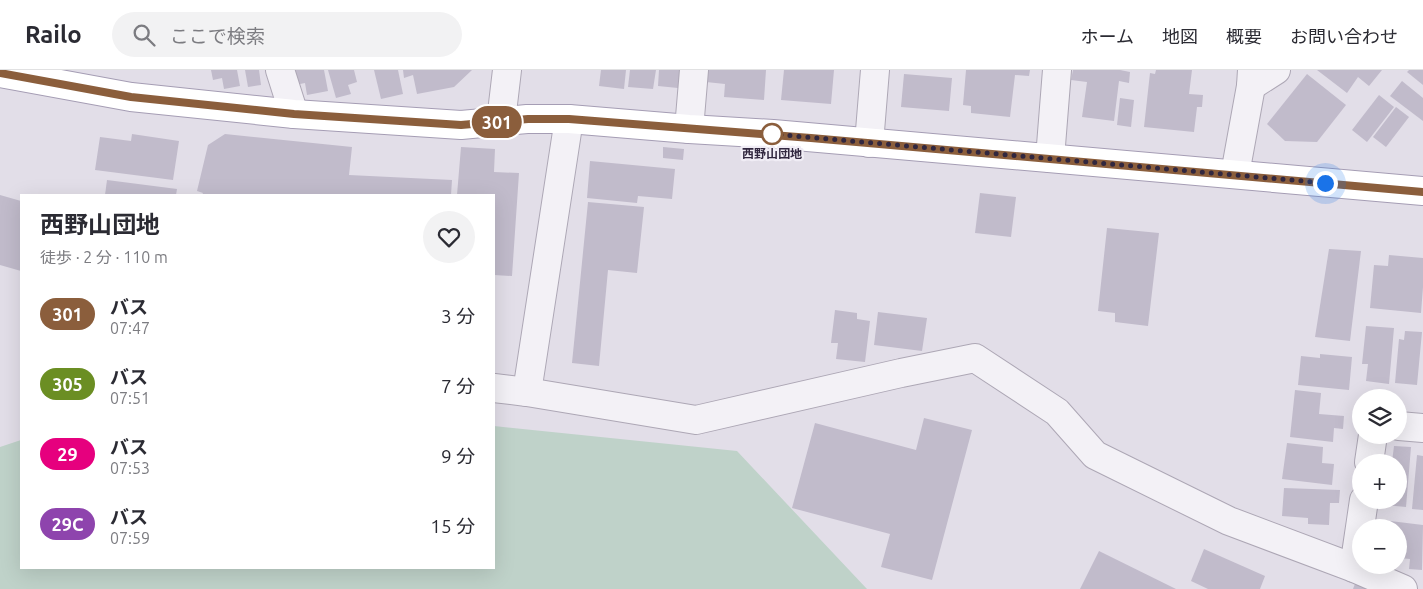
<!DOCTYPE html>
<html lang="ja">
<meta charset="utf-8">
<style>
:root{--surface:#fff;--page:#f2f2f3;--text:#2b2b33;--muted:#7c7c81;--line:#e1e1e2}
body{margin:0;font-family:Ubuntu,"Noto Sans JP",sans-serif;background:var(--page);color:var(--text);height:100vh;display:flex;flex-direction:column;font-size:19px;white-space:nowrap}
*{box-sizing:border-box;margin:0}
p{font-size:16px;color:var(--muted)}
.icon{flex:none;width:28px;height:28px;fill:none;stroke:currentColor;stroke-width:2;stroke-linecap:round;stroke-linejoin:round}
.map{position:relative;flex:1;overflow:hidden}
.details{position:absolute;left:20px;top:124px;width:475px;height:375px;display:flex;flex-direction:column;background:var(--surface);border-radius:0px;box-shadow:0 5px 20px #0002}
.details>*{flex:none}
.badge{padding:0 10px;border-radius:16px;font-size:18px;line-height:32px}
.controls{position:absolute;left:1352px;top:319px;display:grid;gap:10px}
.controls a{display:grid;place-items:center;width:55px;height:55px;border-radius:50%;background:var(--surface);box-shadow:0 5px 20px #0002;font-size:25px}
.you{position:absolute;width:25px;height:25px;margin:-12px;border:4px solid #fff;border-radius:50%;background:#1a73e8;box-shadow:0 0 0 8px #1a73e833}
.map>.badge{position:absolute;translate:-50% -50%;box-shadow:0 0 0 2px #fff}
.round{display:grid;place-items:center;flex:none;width:52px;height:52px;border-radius:26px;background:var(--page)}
.summary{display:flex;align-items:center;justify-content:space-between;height:85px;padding:0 20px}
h1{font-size:24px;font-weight:700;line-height:38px}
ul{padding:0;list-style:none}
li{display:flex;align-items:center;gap:15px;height:70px;padding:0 20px}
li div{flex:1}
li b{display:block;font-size:19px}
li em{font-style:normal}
li .badge{min-width:55px;font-weight:700;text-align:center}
header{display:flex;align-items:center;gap:30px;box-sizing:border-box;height:70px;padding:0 25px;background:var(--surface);border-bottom:1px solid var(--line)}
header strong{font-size:24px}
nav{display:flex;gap:28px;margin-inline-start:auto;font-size:18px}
.search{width:350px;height:45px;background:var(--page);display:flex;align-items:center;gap:12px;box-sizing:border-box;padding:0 18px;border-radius:28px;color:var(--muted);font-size:19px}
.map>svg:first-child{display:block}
.green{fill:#bfd2c9}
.building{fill:#c1bbcb}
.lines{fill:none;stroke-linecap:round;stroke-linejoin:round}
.street-casing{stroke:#ada7b5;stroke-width:30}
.primary-casing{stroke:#a59db4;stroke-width:30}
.street{stroke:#f3f1f6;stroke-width:28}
.primary{stroke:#fff;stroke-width:28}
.line-casing{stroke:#fff;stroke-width:11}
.line{stroke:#8b5e3c;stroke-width:8}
.walk{stroke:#31273f;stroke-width:5;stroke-dasharray:0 9}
.stop-dot{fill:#fff;stroke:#8b5e3c;stroke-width:2.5}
.labels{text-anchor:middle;stroke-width:4.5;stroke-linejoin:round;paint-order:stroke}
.stop-label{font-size:12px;font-weight:bold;fill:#31273f;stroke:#f0edf5}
</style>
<header>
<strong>Railo</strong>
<div class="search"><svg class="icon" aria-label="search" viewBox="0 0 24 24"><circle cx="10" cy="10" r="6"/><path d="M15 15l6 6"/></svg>ここで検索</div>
<nav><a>ホーム</a><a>地図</a><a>概要</a><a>お問い合わせ</a></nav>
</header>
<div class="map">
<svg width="1423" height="519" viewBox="0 0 1423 519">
<rect width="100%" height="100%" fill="#e2dee8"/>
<polygon class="green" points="494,356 737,381 867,519 0,519 0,377 21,370 21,498 494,498"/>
<g class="building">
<polygon points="211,0 237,0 240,16 224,19 222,8 213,10"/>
<polygon points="245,0 259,0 261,15 248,17"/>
<polygon points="292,0 324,0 328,21 307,25 305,13 295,15"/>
<polygon points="328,0 354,0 357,12 348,15 351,24 336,28"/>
<polygon points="374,0 398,0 403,24 381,29"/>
<polygon points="403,0 472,0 454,17 417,24 413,5 404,8"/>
<polygon points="601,0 626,0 624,19 599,16"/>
<polygon points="630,0 656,0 653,19 628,17"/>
<polygon points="659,0 680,0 678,18 658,16"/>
<polygon points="707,0 766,0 764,30 724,27 725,14 706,12"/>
<polygon points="784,0 834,0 831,34 781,30"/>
<polygon points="966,0 1030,0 1029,6 1015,5 1010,47 971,43 971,36 963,35"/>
<polygon points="1073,0 1120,0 1130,2 1129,13 1119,11 1114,51 1082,47 1087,12 1071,10"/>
<polygon points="1156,0 1192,0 1189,24 1203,25 1202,37 1197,37 1194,62 1144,57 1150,3 1155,4"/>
<polygon points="1317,0 1382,0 1369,16 1358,7 1347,23"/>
<polygon points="1409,0 1423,0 1423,15 1407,2"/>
<polygon points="904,4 952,8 949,41 901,37"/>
<polygon points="1307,4 1346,35 1317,72 1285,71 1267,54"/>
<polygon points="1402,11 1423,28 1423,51 1390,26"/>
<polygon points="1379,25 1394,37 1367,72 1352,60"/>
<polygon points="1120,28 1134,30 1131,57 1117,55"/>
<polygon points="1396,37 1409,47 1386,77 1373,67"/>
<polygon points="132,64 179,71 173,110 95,100 100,67 131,71"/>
<polygon points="225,64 352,77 349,105 452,110 451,125 202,125 203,123 197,121 208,75"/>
<polygon points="461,77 495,79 494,102 519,103 512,206 494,205 494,125 457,125"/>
<polygon points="663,77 684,79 683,90 663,88"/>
<polygon points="590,91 675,99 672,129 638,126 637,133 587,128"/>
<polygon points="107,110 177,119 176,125 105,125"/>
<polygon points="980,123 1016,127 1011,167 975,163"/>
<polygon points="0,125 21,131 21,201 0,195"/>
<polygon points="588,132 644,137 637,203 608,200 599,296 572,293"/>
<polygon points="1107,158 1159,163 1148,256 1115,252 1115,243 1098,241"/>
<polygon points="1329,179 1361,181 1350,271 1315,267"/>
<polygon points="1389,185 1423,188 1423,217 1421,243 1370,238 1374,195 1388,196"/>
<polygon points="835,240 857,243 857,249 870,251 865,292 836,289 838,273 831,273"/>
<polygon points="878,242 927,248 922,281 874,275"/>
<polygon points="1366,256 1394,258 1389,314 1366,311 1368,294 1362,294"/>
<polygon points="1405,261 1422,262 1417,315 1395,313 1399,269 1404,270"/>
<polygon points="1320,284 1352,287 1349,320 1298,315 1301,286 1320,288"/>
<polygon points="1295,320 1321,323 1319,344 1344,346 1343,359 1334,358 1333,372 1290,367"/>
<polygon points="924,348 972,360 932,510 881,497 890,464 792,438 815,353 916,380"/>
<polygon points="1287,373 1323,377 1322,393 1334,394 1332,415 1282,409"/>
<polygon points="1394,376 1411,377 1406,437 1385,435 1385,430 1399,430 1399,392 1392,392"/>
<polygon points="1417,385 1423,386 1423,440 1412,439"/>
<polygon points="1284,418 1340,420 1339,433 1330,433 1329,455 1308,454 1308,448 1282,446"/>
<polygon points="1382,450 1423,455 1422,500 1409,499 1410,489 1399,488 1399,458 1381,458"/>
<polygon points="1204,479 1265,506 1260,519 1208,519 1191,511"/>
<polygon points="1099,481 1176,519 1080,519"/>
<polygon points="1356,511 1374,519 1353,519"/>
</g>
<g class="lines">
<g class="street-casing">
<g id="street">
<polyline points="280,0 294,44"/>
<polyline points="1251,16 1276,0"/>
<polyline points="501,51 507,0"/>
<polyline points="689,59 694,0"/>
<polyline points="869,73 875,0"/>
<polyline points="1050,88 1057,0"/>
<polyline points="1235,104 1251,16 1252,0"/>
<polyline points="494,318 527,322 696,350 901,303 975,288 1057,342 1095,385 1229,451 1354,498 1403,519"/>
<polyline points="527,322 569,49"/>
<polyline points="1399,356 1423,358"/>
<polyline points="1369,392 1373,365"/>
<polyline points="1354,498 1364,430"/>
</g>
</g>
<g class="primary-casing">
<polyline id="primary" points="0,3 131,27 294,44 461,55 527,49 569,49 689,59 773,64 1423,121"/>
</g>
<use href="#street" class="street"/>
<use href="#primary" class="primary"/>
</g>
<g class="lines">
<g class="line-casing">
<polyline id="line" points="0,3 131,27 294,44 461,55 528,49 569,49 811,68 1423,122"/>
</g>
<use href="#line" class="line"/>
<polyline class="walk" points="772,64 1325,113"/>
</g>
<circle class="stop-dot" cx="772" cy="64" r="10"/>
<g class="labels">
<g class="stop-label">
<text x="772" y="88">西野山団地</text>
</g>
</g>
</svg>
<div class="controls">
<a><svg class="icon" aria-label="layers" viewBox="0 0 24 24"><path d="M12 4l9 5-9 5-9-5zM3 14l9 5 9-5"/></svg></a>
<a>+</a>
<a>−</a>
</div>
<div class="you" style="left:1325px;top:113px"></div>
<b class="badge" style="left:497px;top:52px;background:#8b5e3c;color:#fff">301</b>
<section class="details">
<div class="summary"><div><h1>西野山団地</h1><p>徒歩 · 2 分 · 110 m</p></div><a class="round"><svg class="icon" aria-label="heart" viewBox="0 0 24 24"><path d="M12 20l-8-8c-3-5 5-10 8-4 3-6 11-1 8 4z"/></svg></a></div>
<ul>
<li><span class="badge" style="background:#8b5e3c;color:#fff">301</span><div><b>バス</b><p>07:47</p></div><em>3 分</em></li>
<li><span class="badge" style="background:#6b8e23;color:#fff">305</span><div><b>バス</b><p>07:51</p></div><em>7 分</em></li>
<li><span class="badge" style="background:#e6007e;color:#fff">29</span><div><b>バス</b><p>07:53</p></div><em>9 分</em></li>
<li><span class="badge" style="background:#8e44ad;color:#fff">29C</span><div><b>バス</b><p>07:59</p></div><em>15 分</em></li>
</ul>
</section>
</div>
